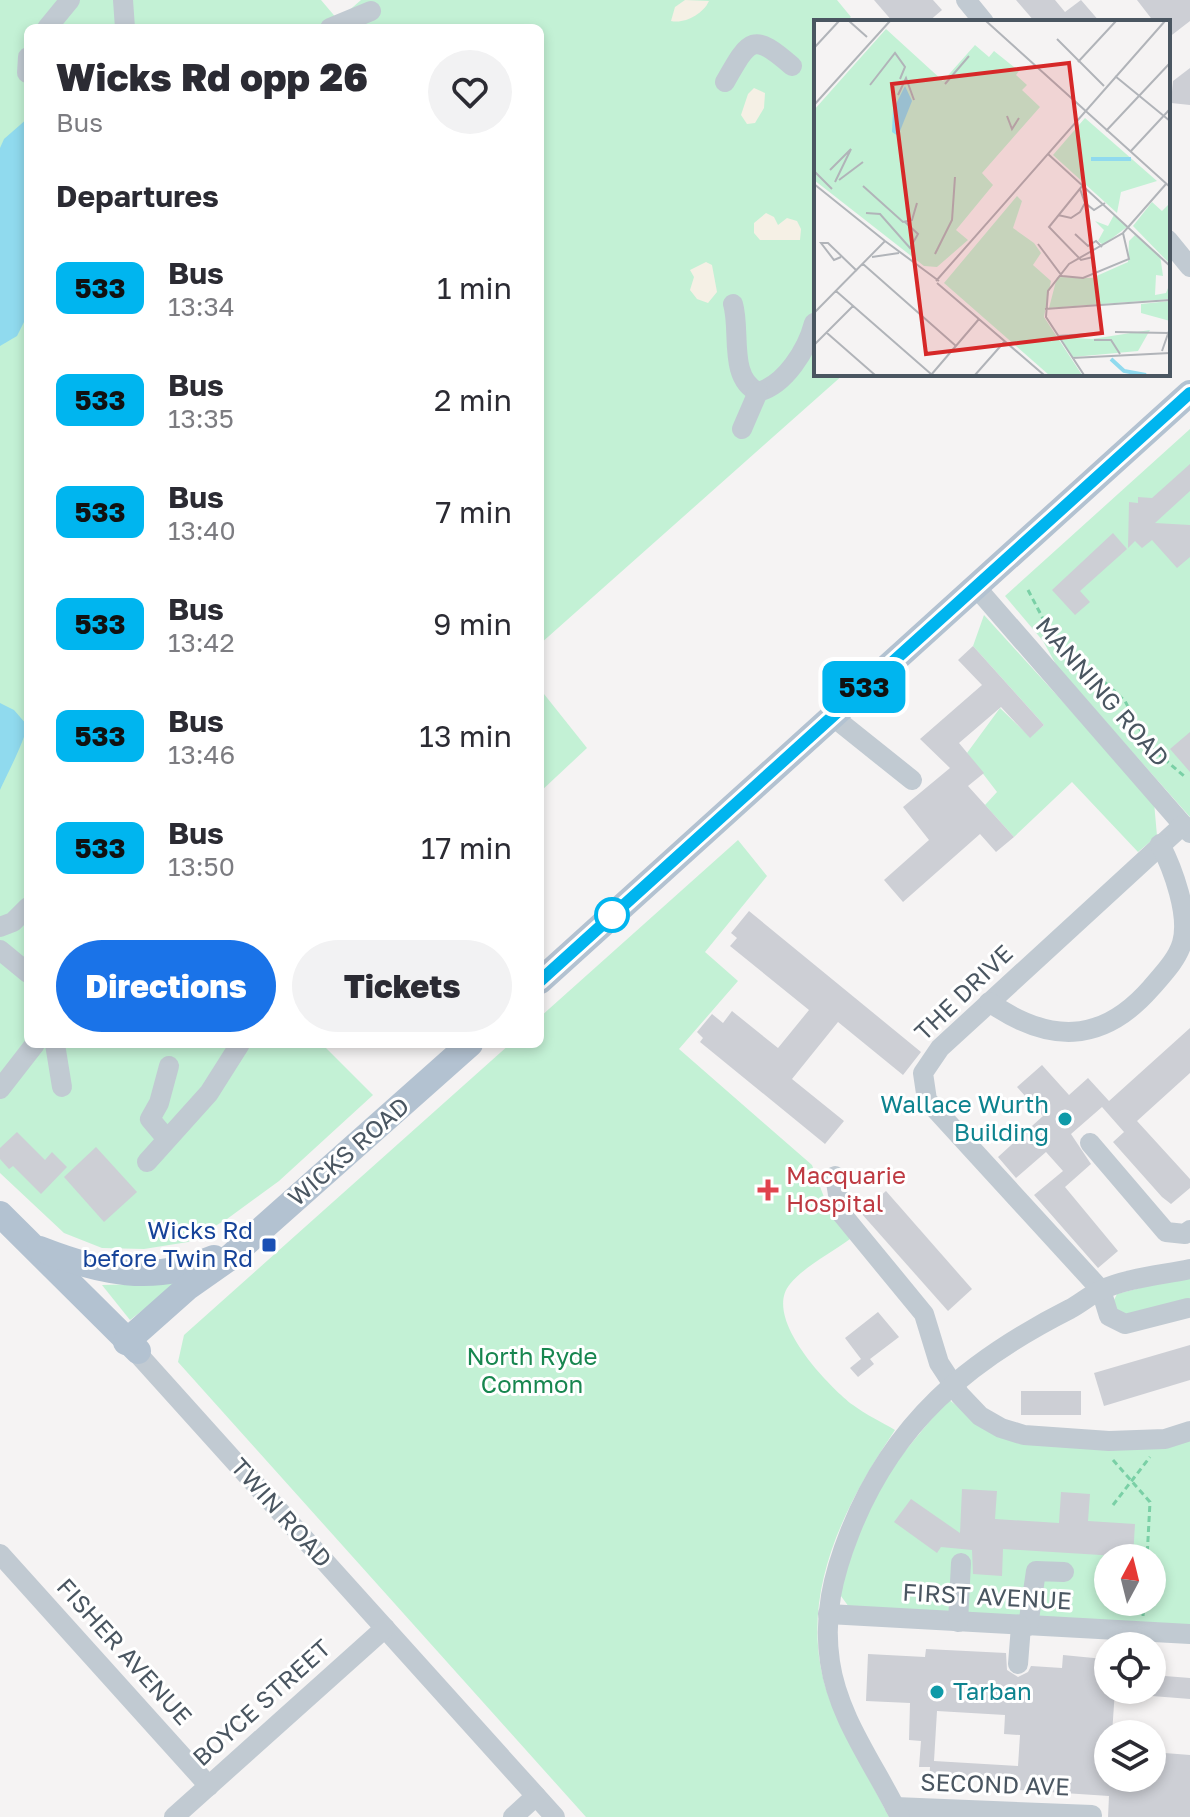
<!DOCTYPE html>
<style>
:root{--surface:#fff;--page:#f2f2f3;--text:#2b2b33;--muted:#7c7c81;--accent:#1a73e8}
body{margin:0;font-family:"Golos Text",sans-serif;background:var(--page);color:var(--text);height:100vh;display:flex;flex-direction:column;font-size:30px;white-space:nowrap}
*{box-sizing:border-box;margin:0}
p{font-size:26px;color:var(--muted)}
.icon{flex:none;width:44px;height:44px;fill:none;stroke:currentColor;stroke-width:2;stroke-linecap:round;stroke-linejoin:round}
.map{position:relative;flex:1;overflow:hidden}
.drawer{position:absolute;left:24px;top:24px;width:520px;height:1024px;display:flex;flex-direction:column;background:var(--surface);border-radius:12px;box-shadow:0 4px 12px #0003}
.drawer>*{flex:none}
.badge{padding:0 16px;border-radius:12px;font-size:28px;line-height:52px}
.needle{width:52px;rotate:7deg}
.buttons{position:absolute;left:1094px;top:1544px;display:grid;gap:16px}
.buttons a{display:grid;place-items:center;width:72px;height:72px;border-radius:50%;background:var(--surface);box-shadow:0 4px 12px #0003;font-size:40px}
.map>.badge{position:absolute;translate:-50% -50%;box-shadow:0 0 0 4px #fff}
h2{padding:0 32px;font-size:30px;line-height:72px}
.round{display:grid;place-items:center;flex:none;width:84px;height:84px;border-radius:42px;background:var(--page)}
.overview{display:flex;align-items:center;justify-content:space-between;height:136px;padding:0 32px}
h1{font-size:38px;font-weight:800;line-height:60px}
.button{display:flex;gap:16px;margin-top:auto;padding:16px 32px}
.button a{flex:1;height:92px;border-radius:48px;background:var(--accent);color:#fff;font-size:32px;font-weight:800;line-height:92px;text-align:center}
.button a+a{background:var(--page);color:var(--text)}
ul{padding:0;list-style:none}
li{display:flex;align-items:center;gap:24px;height:112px;padding:0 32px}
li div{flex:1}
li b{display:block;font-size:30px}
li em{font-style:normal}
li .badge{min-width:88px;font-weight:700;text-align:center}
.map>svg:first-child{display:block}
.green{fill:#c3f1d5;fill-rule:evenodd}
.sand{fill:#f5f0e5}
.water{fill:#90daee}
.building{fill:#cdcfd5;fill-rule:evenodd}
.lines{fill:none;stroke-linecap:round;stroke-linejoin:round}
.path{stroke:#7ad0a6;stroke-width:3;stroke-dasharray:6 4;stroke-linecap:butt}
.minor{stroke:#c1cad2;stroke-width:20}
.major{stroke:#b3c2d1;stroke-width:26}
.line-casing{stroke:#fff;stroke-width:18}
.line{stroke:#00b5ef;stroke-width:12}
.stop-dot{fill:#fff;stroke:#00b5ef;stroke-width:4}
.culture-dot{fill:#0f9aa8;stroke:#fff;stroke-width:3}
.health-dot{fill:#e0444e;stroke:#fff;stroke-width:3}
.transit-dot{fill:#1a4fb4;stroke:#fff;stroke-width:3}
.labels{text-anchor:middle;stroke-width:6;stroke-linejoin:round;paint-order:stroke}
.street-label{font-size:24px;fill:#4a5661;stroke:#fff}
.culture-label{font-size:24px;fill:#0d838f;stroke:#fff;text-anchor:end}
.health-label{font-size:24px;fill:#be3a42;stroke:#fff;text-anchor:start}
.transit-label{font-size:24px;fill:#164399;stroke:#fff;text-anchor:end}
.park-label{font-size:24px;fill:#17864f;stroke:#fff}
.inset-river{fill:none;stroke:#90daee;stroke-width:4}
.inset-road{fill:none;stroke:#b1b4b9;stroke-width:2}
.view{fill:#d62828;fill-opacity:0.15;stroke:#d62828;stroke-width:4}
.inset-edge{fill:none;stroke:#4a5661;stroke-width:4}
</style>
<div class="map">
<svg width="1190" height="1817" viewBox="0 0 1190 1817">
<rect width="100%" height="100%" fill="#f5f3f3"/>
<g class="green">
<polygon points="0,0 321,0 338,20 361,0 837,0 851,17 845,22 816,22 816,374 844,374 540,644 540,28 28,28 28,1044 322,1044 373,1095 279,1181 227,1219 188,1242 144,1249 102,1248 64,1233 0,1173"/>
<polygon points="1190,429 1190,817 1058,668 1043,641 1005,596"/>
<polygon points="984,615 1154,802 1157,836 1138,852 1072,782 1014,837 985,805 997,792 967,753 1000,708 1030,737 1044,725 973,646"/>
<polygon points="540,689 587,748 540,792"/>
<path d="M738,840L767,876L705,952L738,981L679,1049L812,1165L828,1208L850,1239C831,1253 805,1266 790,1284C762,1317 827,1385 853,1405C866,1415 882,1422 895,1430C841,1510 793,1605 831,1703C847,1742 870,1779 889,1817H586L178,1362L184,1335L510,1044H540V1017Z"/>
<polygon points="1190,1275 1190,1299 1125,1319 1118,1315 1114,1300 1117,1294"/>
<polygon points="178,1283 130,1320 102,1285"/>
<path d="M948,1399L981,1424L1190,1440V1626L849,1607L838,1592L877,1485ZM1108,1558H1152V1602H1108Z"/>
</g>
<g class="sand">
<path d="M685,0L709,1C703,14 685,24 671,21L675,7Z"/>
<polygon points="754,88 765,93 764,108 755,123 747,124 741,115 748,94"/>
<polygon points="766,213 774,217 778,225 787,218 797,221 801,229 800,240 760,240 754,233 754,223"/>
<polygon points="706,262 712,265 717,292 708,303 697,299 690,290 694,277 690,270"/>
</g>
<g class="water">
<polygon points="28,118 25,320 17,336 0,346 0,148 4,139"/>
<path d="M0,703L14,710L27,725C26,739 7,774 0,790Z"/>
</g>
<g class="building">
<polygon points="874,0 933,0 942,10 928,22 893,22"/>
<polygon points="1016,0 1055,0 1065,12 1081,0 1100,22 1035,22"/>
<polygon points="1137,0 1190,0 1190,21 1168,38 1168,22 1154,22"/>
<polygon points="1190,68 1190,105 1171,103 1173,81"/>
<polygon points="1190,464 1190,491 1155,523 1190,525 1190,557 1177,568 1152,540 1142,548 1135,541 1128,548 1129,502 1138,503 1138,497 1152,498"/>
<polygon points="1113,533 1127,549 1080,591 1090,602 1075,615 1052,590"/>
<polygon points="973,646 1044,725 1030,738 1001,707 959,743 984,773 968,786 1014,837 996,852 980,834 903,902 884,880 929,840 903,807 950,768 920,739 982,685 958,660"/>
<polygon points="1190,732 1190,772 1170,749"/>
<polygon points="749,911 921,1052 903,1075 838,1022 792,1079 844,1121 825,1144 700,1042 703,1038 697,1032 712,1014 723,1023 732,1011 778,1048 809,1010 730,946 737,938 731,933"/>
<polygon points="1190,1028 1190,1073 1137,1121 1190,1179 1190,1188 1171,1204 1162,1197 1113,1142 1124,1132 1102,1107 1071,1134 1091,1164 1065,1187 1118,1251 1098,1268 1034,1195 1063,1171 1046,1152 1016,1178 998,1157 1043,1116 1017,1087 1042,1065 1069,1095 1088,1078 1109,1101"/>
<polygon points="17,1132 45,1160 52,1152 67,1167 41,1194 13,1166 9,1169 0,1159 0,1148"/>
<polygon points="96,1147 137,1192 104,1222 64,1177"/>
<polygon points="886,1191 972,1289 948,1311 861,1213"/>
<polygon points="878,1312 899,1337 870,1359 874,1364 858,1377 850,1368 861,1359 845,1338"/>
<polygon points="1190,1345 1190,1380 1104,1406 1094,1373"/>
<rect x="1021" y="1391" width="60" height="24"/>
<polygon points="962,1489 997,1491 995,1519 1059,1523 1061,1492 1090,1494 1088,1521 1135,1524 1133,1557 1003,1549 1002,1576 973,1574 972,1550 941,1547 937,1553 894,1522 911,1499 960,1533"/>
<path d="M926,1649L1006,1653L1007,1670L1018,1677L1028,1672L1031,1666L1062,1668L1063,1655L1104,1659L1103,1675H1108V1690H1115L1112,1734H1108V1778H1152V1752L1190,1755V1817H1108L1109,1796L1019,1790V1782L957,1779L956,1785L929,1784L930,1767H919L921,1741L909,1740L910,1703L866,1701L868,1654L925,1657ZM937,1711L1005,1715L1004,1734L1020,1735L1018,1766L934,1761Z"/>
<polygon points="1152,1675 1190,1678 1190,1699 1152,1696"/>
</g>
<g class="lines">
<g class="path">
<polyline points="1028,590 1050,632 1125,701 1149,746 1184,776"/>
<polyline points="1113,1460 1150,1502 1147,1558"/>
<polyline points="1113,1505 1150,1457"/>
<polyline points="1143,1616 1144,1602"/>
</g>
<g class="minor">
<polyline points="123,0 125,28"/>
<polyline points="966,0 984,22"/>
<polyline points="47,28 70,0"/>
<polyline points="330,28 371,11"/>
<polyline points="27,73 28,57"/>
<path d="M725,82C750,38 753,32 792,66"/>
<polyline points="1168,240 1190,267"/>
<path d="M733,304C741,331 728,378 758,392C785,385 807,350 814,323"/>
<polyline points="742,429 758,392"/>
<polyline points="975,586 1190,833"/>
<polyline points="832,716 912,780"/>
<polyline points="1183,825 940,1048 923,1073 927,1100 1101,1290 1109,1316 1125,1324 1188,1308"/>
<polyline points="0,927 13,922 28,907"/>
<polyline points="0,950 28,973"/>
<path d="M989,1002C1048,1043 1101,1045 1151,988C1162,975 1177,960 1182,943C1190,915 1173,869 1160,844"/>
<polyline points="55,1044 62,1087"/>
<polyline points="0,1089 35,1044"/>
<polyline points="166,1138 150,1119 159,1103 169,1066"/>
<polyline points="1090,1143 1166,1232 1185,1234 1190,1230"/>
<polyline points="147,1162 209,1093 240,1044"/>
<polyline points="835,1176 841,1213 924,1314 939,1363 960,1395 980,1416 1001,1428 1024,1435 1109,1441 1165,1439 1190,1431"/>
<polyline points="137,1353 555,1817"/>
<polyline points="0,1554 209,1786"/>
<polyline points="828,1614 1190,1634"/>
<polyline points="958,1622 961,1563"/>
<polyline points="1028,1626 1036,1571 1064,1572"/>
<polyline points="1018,1664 1021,1626"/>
<polyline points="895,1807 1092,1815"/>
<polyline points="174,1817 385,1628"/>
<polyline points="513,1817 536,1796"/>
<path d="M900,1817C876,1767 838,1718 830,1662C823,1616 833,1575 850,1532C893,1423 967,1361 1070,1309C1081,1303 1090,1295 1101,1290C1127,1278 1162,1275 1190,1269"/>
</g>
<g class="major">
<polyline points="540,981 1190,393"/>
<polyline points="0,1214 138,1351"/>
<path d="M40,1249C99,1272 153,1285 214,1258"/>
<polyline points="126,1342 188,1287 228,1259 470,1044"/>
</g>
</g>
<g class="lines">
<g class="line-casing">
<polyline id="line" points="540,981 1190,393"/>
</g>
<use href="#line" class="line"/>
</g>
<circle class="stop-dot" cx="612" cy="915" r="16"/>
<g class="culture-dot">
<circle cx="1065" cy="1119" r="8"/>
<circle cx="937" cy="1692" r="8"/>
</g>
<path class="health-dot" d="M764 1178h8v8h8v8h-8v8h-8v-8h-8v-8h8z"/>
<rect class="transit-dot" x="261" y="1237" width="16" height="16" rx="4"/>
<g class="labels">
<g class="street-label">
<text transform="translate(1102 692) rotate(49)" y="8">MANNING ROAD</text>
<text transform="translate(964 993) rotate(-44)" y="8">THE DRIVE</text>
<text transform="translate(349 1152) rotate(-41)" y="8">WICKS ROAD</text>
<text transform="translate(281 1513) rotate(48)" y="8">TWIN ROAD</text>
<text transform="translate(987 1597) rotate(3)" y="8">FIRST AVENUE</text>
<text transform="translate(124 1652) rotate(48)" y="8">FISHER AVENUE</text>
<text transform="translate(262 1703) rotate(-42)" y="8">BOYCE STREET</text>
<text transform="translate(995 1785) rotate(2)" y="8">SECOND AVE</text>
</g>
<g class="culture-label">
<text x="1049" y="1113">Wallace Wurth<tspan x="1049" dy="28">Building</tspan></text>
<text x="953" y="1700" text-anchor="start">Tarban</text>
</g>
<g class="health-label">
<text x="786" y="1184">Macquarie<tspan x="786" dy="28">Hospital</tspan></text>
</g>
<g class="transit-label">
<text x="253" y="1239">Wicks Rd<tspan x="253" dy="28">before Twin Rd</tspan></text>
</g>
<g class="park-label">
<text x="532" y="1365">North Ryde<tspan x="532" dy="28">Common</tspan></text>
</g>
</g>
<g transform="translate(814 20)">
<rect width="356" height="356" fill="#f5f3f3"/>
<path d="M72,9L129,61L161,25L175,37L180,31L205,51L202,55L213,65L208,70L226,87L168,153L179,165L142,210L154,220L123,247L110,246L0,160V90ZM271,98L343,161L307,172L303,193L239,135ZM203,176L208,181L199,208L220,223L227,233L219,245L237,261L230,297L268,355H235L130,263ZM338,182L348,191L356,183V244L319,206ZM300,195L313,207L289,225L284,221L290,210L281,201L294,206ZM321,215L346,235L349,256L342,255L341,275L352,273L356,263V279L235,288L243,257L278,258L314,242L315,221ZM356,281V301L327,293V284ZM336,310L324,331L259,337L246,317L278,319Z" fill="#c3f1d5"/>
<path d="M91,66L98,81L84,116L78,112L79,90Z" fill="#90daee"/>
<path class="inset-river" d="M277,139H317M297,339L310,351L332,355"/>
<path class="inset-road" d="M35,1L53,17M172,1L356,167M243,19L290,66M0,28L25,1M264,42L302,1M301,56L356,101M131,64L155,36M56,65L81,33L91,47L86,59M84,75L92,58L100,80M0,85L76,1M193,96L198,109L205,98M292,111L356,43M316,132L356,89M234,134L356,246M16,150L37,129L21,162M0,151L18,169M25,160L49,142M0,164L71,221M269,165L235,207L267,240L279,237M49,166L89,202L98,200L103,183M271,183L280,190L291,183M52,193L66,194L96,228L104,214L91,202M244,195L257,198L266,192L271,183L266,169M261,214L274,226L282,221L288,227M224,224L248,256L269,258L315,239L309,213M121,234L138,200L141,157M27,237L20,240L7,223H14L43,251M58,237L85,233M49,244L142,326M122,261L351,1M123,263L230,355M22,271L117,354M231,289L356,280M0,293L71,221L125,261M301,312L354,313M13,313L61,355M244,316L274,314M280,320H297L306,334M0,325L39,286M348,331L356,308M258,338L356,333M117,355L165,299M161,355L191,321M270,355L232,297L234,271L255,244L309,213L352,164"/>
<path class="view" d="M255,43L288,313L112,334L78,64Z"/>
<rect width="356" height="356" class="inset-edge"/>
</g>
</svg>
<div class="buttons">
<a><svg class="needle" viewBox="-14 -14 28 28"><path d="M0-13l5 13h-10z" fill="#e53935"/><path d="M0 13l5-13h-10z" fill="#7c7c81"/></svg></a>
<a><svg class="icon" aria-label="locate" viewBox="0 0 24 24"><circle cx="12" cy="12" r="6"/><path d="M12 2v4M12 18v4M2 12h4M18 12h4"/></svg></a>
<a><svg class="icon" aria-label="layers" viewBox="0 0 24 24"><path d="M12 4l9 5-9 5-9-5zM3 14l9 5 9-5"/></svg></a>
</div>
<b class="badge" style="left:864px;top:687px;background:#00b5ef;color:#111">533</b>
<section class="drawer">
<div class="overview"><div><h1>Wicks Rd opp 26</h1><p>Bus</p></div><a class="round"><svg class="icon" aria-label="heart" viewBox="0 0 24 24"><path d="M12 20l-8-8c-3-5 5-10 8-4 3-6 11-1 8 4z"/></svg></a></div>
<h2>Departures</h2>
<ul>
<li><span class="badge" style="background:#00b5ef;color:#111">533</span><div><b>Bus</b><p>13:34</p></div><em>1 min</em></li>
<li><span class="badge" style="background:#00b5ef;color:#111">533</span><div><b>Bus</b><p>13:35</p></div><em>2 min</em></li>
<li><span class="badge" style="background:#00b5ef;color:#111">533</span><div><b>Bus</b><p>13:40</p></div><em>7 min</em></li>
<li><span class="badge" style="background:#00b5ef;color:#111">533</span><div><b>Bus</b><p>13:42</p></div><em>9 min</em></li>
<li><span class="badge" style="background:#00b5ef;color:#111">533</span><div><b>Bus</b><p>13:46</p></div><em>13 min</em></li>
<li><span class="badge" style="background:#00b5ef;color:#111">533</span><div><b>Bus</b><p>13:50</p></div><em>17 min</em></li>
</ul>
<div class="button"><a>Directions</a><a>Tickets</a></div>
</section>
</div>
